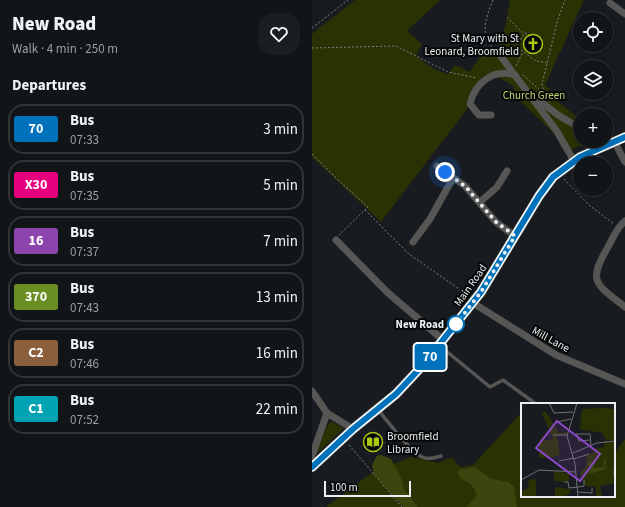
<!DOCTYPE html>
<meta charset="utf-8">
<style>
:root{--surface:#121518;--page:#1b1e21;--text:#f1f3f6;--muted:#9c9fa2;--line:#313437}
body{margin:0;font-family:"Source Sans 3",sans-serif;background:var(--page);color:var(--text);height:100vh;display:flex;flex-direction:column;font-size:15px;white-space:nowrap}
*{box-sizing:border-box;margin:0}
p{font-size:13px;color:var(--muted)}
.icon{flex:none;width:22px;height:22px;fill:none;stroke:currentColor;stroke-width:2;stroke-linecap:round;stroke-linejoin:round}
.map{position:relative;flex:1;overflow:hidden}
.sheet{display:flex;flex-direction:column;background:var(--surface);width:312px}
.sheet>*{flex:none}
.badge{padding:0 8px;border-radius:3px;font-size:14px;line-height:26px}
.fabs{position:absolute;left:261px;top:12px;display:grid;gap:8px}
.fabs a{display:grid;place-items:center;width:40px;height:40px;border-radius:50%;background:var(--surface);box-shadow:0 2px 10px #0003,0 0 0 1px var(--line);font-size:20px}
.scale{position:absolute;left:12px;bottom:10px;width:87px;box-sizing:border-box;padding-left:4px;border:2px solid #edf0f2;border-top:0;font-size:11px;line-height:14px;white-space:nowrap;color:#edf0f2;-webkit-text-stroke:3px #050708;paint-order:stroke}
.you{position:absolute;width:20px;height:20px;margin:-10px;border:3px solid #fff;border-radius:50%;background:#1a73e8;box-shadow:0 0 0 6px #1a73e833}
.map>.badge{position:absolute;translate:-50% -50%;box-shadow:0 0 0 2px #fff}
h2{padding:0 12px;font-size:15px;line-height:36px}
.round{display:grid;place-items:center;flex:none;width:42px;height:42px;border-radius:16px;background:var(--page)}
.summary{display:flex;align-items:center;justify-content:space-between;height:68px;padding:0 12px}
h1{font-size:19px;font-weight:800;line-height:30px}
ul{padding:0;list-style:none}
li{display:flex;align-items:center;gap:12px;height:50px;margin:0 8px 6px;padding:0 4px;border:2px solid var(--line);border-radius:16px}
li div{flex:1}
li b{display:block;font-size:15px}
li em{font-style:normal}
li .badge{min-width:44px;font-weight:700;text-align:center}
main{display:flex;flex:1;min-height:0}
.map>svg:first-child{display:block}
.green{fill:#2a3203}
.forest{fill:#3c450d}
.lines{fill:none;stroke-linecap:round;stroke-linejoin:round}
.path{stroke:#7b7f82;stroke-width:1;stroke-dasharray:2 2;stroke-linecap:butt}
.service{stroke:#565754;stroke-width:3.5}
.minor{stroke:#565754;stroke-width:7}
.secondary{stroke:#777874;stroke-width:10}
.line-casing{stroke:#fff;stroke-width:9}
.line{stroke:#0072bc;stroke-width:6}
.walk{stroke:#edf0f2;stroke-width:4;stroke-dasharray:0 7.2}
.stop-dot{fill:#fff;stroke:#0072bc;stroke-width:2}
.labels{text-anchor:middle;stroke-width:4;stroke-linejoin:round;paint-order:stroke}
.poi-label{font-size:11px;fill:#edf0f2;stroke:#050708;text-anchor:end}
.park-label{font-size:11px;fill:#c1d471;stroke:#050708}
.street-label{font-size:11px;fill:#edf0f2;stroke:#050708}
.stop-label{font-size:11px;font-weight:bold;fill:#edf0f2;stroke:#050708;text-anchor:end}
.inset-road{fill:none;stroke:#6d7174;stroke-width:1}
.view{fill:#8c49c7;fill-opacity:0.15;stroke:#8c49c7;stroke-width:2}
.inset-edge{fill:none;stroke:#edf0f2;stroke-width:2}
</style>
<main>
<section class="sheet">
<div class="summary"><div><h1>New Road</h1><p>Walk · 4 min · 250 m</p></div><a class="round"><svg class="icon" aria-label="heart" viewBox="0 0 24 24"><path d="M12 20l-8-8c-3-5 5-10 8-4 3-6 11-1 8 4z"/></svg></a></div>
<h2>Departures</h2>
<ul>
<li><span class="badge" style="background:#0072bc;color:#fff">70</span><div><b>Bus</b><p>07:33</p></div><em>3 min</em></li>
<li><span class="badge" style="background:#e6007e;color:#fff">X30</span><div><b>Bus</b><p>07:35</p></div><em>5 min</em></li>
<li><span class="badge" style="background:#8e44ad;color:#fff">16</span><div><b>Bus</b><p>07:37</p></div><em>7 min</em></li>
<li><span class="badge" style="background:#6b8e23;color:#fff">370</span><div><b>Bus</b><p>07:43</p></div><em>13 min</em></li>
<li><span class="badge" style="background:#8b5e3c;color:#fff">C2</span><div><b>Bus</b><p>07:46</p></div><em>16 min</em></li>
<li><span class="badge" style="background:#00a3b4;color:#fff">C1</span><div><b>Bus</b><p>07:52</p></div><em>22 min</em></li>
</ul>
</section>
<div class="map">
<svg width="313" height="507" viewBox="0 0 313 507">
<rect width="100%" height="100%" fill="#181c20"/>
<g class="green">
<path d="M43,0H128L95,31L110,44L104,56L122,69L136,74L143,65L158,72L174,48L187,58L189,54L187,45L194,23L198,0H272L233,85L239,90L236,94L268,119V141H280L259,150L203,96L202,87C193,80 182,74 171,76L158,94L155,109L69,222L0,157V34Z"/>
<polygon points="209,413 210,414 210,496 302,496 302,454 313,439 313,507 14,507 61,472 99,457 127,463 139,457 149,467 161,465"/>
<polygon points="20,422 32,428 3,455 16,424"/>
</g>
<g class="forest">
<polygon points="69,455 79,459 90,479 92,489 106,507 92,507 62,474 60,465 65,456"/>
<path d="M162,467L180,479L197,482L202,487L205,507H154L164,497C164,486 157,483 148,478L145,472L149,469Z"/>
</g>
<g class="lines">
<g class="path">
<path d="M181,0C174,18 167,34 182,50"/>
<polyline points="195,17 211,33"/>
<polyline points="0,28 36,0"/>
<polyline points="229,41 213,33 204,46 224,61 236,63"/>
<polyline points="0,48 84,46 136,72 165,78"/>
<polyline points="204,66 211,52"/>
<polyline points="211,75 232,94"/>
<polyline points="234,97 230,84 245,22 253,0"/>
<polyline points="0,154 27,181 56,207 27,235"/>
<polyline points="252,179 277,205 302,224"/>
<polyline points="53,210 97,254 157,296"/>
<polyline points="37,445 90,507"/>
</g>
<g class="service">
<polyline points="128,346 178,387 191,380 224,404"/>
<path d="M66,410C76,421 98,452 110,457C116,460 123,458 129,456"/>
</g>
<g class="minor">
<polyline points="298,3 313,14"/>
<polyline points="187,54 244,130 262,161"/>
<polyline points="219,94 246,115 268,128"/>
<path d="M179,115H167L158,104C163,83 181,68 203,75"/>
<polyline points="302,141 313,162"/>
<polyline points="125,166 153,186 184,222 203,236"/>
<polyline points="168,202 185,187 195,171"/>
<path d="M313,221C305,227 301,238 296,247C275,282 284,284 313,307"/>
<polyline points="24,240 75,292 131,340"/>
<polyline points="101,242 118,219 141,178"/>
<polyline points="161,303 244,355 313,384"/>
<polyline points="0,391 15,413 41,429"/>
<polyline points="0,456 15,413"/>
</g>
<polyline class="secondary" points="0,467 41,429 84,394 111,365 169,292 227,196 241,177 268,157 313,137"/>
</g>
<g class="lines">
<g class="line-casing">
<polyline id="line" points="0,467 41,429 84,394 111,365 169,292 227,196 241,177 268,157 313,137"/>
</g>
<use href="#line" class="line"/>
<polyline class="walk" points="133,172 153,186 184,222 203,236 169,292 141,328 144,324"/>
</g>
<defs>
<g id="church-ring" transform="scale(1)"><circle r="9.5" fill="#050708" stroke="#adc60f" stroke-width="1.5"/><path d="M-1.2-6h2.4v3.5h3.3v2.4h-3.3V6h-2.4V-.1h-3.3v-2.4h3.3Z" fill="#adc60f"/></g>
<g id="library-ring" transform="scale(1)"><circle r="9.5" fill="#050708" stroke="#adc60f" stroke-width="1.5"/><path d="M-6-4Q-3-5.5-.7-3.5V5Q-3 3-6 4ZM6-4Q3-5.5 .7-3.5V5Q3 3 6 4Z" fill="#adc60f"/></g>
</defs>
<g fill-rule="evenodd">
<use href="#church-ring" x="221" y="44"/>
<use href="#library-ring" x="61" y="442"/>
</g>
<circle class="stop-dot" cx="144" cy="324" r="8"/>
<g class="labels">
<g class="poi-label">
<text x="207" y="42">St Mary with St<tspan x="207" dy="13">Leonard, Broomfield</tspan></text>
<text x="75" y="440" text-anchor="start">Broomfield<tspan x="75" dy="13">Library</tspan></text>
</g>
<g class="park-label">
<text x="222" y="99">Church Green</text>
</g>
<g class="street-label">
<text transform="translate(158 285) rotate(-55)" y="4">Main Road</text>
<text transform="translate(239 339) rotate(29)" y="4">Mill Lane</text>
</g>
<g class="stop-label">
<text x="132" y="328">New Road</text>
</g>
</g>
<g transform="translate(209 403)">
<rect width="94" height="94" fill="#181c20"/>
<path d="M81,5L94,6V37H85L82,30L59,26L61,6ZM24,8L38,30L46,29L45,32L36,33L39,53L18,55V38L22,32L24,38L32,36L21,10ZM83,38H94V80L79,83L81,94H75V84L64,83L66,82L63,81V77H60V70L66,61L65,53L74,49L73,46L83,44ZM33,69L48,70V79L33,78ZM15,76V94H1L0,88L8,85L7,77ZM34,84L49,86V90L44,93L47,94H34Z" fill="#2a3203"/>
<path d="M83,56H85L84,66L72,70L59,69L70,68L69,63L65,62L70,59L74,65L83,64Z" fill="#3c450d"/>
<path class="inset-road" d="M28,0L33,10L52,9M56,0L46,33L54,61L57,94M35,19L50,16M32,32H46M69,37L58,38L55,31H69L70,42M52,50L76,40L94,38M53,56L68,51M38,58L53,55M93,72L94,51M0,77L18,67L55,69M43,79H47L48,85L57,84M57,84L63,83V77M57,89L71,90V85"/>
<path class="view" d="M36,18L79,51L59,78L15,45Z"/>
<rect width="94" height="94" class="inset-edge"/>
</g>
</svg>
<div class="fabs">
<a><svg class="icon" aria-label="locate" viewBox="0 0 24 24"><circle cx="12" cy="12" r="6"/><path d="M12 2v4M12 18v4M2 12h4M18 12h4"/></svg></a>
<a><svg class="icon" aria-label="layers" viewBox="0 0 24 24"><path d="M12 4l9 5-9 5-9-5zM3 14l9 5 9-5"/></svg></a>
<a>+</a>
<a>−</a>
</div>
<div class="scale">100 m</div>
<div class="you" style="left:133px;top:172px"></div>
<b class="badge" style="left:118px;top:357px;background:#0072bc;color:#fff">70</b>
</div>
</main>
